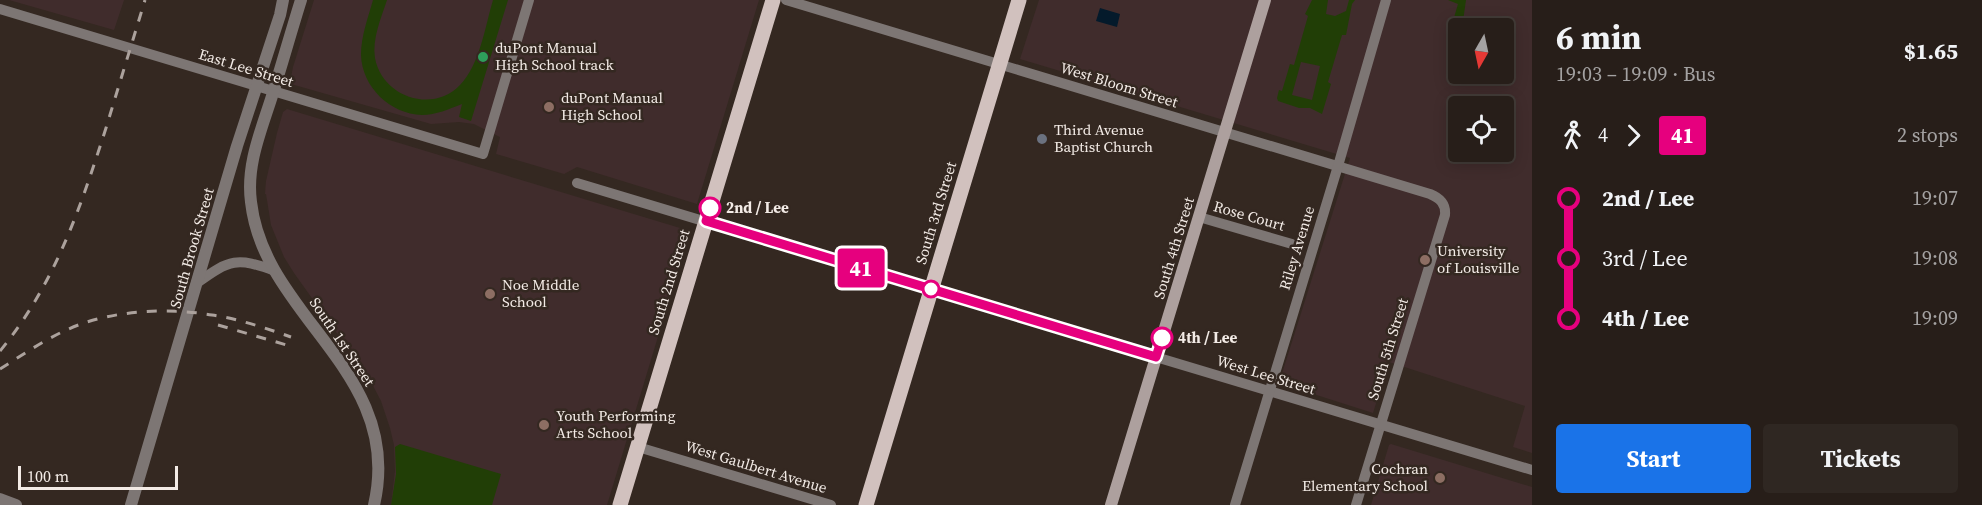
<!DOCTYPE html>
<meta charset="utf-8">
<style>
:root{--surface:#271e19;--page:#2f2722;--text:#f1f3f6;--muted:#a4a2a2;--line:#433c38;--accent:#1a73e8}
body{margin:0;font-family:"Source Serif 4",serif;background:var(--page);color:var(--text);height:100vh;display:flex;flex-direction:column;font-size:22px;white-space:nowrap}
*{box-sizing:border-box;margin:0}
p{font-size:20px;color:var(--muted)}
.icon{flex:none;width:33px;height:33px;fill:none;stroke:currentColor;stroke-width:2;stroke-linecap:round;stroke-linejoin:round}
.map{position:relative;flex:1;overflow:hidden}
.details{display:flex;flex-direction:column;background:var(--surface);width:450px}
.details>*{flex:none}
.badge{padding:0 12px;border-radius:4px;font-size:21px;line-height:39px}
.needle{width:39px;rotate:189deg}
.buttons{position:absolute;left:1448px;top:18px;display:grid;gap:12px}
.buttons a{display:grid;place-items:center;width:66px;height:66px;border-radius:6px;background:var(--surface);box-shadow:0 3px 15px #0003,0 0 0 2px var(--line);font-size:30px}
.scale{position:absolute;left:18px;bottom:15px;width:160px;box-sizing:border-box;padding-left:6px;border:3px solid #f3ebe6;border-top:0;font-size:16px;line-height:21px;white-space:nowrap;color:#f3ebe6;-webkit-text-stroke:4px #342821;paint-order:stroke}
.map>.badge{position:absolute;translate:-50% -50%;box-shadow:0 0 0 3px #fff}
.legs{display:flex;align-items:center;gap:9px;height:66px;padding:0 24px;font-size:20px}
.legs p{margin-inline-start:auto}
.overview{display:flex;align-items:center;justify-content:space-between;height:102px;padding:0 24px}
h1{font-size:33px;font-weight:700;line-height:45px}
.button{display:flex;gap:12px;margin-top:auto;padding:12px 24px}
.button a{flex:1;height:69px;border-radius:6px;background:var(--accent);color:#fff;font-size:24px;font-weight:700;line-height:69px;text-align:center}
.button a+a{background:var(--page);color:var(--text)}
ul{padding:0 24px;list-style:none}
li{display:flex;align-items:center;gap:21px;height:60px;font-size:22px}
li i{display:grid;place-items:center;width:9px;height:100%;margin:0 8px;background:currentColor}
li i::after{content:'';width:15px;height:15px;margin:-8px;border:4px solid;border-radius:50%;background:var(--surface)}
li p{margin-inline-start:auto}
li:first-child i{background:linear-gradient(#0000 50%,currentColor 0)}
li:last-child i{background:linear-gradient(currentColor 50%,#0000 0)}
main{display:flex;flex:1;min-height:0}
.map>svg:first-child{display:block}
.education{fill:#402c2c;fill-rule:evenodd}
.green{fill:#213e06;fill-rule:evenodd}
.water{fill:#041a2b}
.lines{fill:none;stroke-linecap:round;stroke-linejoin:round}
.minor{stroke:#7d7674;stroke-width:10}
.tertiary{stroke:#7d7674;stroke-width:12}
.secondary{stroke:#ada09e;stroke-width:12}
.primary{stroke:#d1c1be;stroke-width:15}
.rail{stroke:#aca29d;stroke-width:3;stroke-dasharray:10 10;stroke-linecap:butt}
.line-1-casing{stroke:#fff;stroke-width:14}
.line-1{stroke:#e6007e;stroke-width:9}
.leisure-dot{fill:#2e9e5b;stroke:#342821;stroke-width:2}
.education-dot{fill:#8d6e63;stroke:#342821;stroke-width:2}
.worship-dot{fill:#6b7280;stroke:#342821;stroke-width:2}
.stop-1-dot{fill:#fff;stroke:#e6007e;stroke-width:3}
.labels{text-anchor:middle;stroke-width:5;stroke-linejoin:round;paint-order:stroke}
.poi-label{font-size:15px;fill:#f3ebe6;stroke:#342821;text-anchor:start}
.street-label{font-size:15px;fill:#f3ebe6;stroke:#342821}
.stop-label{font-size:15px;font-weight:bold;fill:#f3ebe6;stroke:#342821;text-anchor:start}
</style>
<main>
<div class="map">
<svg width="1532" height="505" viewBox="0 0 1532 505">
<rect width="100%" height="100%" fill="#342821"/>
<g class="education">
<polygon points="9,0 124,0 114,30"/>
<polygon points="314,0 759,0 697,204 577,167 564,174 496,154 500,137 474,124 459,122 431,124 291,84 290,83 293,67"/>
<path d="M1039,0H1532V453L1513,447L1525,406L1389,362L1373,413L1279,383L1350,158L1020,59ZM1458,28H1503V74H1458ZM1458,106H1503V152H1458Z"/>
<polygon points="287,109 690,231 607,505 391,505 395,471 394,445 390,428 381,401 369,378 294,273 284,257 271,225 266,194 265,194 266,181 277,133 283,112"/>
<polygon points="1391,444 1532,487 1532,505 1371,505 1389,445"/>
</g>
<g class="green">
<path d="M373,0H387C381,18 372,39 375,58C382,97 433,114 460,85C480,64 485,27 493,0H508L471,121L459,117L462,104C449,109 436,115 422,115C390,114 362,87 361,55C361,36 368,18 373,0Z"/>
<path d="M1312,0H1328L1326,14L1335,16L1346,11L1349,0H1355L1352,4L1346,35H1342L1328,82L1331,84L1322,114L1310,108H1299L1278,101L1277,98L1279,90L1282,91L1290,64L1294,65L1308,16L1305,14ZM1301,62L1320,66L1312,100L1292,95Z"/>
<polygon points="1448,0 1466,0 1462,28 1458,28 1458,33 1450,31 1458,4"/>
<polygon points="400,444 501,474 492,505 391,505 396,474 395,447"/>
</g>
<polygon class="water" points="1100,8 1120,14 1117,27 1096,21"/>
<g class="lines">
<g class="minor">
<path d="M786,0L1430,194C1440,198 1446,204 1445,215L1356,505"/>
<polyline points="0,9 483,154 529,0"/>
<polyline points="577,183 1532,470"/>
<polyline points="1199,217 1292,244"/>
<path d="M197,283C230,259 237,257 275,271"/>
<polyline points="638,447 831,505"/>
<polyline points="1235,505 1338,166 1386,0"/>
</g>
<g class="tertiary">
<path d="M301,0C291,32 282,64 272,96C261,131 246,165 251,202C264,318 405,372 374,505"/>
<polyline points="0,499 16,505"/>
<polyline points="131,505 237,146 280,15 283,0"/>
</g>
<polyline class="secondary" points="1111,505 1265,0"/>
<g class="primary">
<polyline points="620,505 773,0"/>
<polyline points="866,505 1019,0"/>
</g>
<g class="rail">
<polyline points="218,325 290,346"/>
<path d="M0,351C55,284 80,209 106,128C119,85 132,43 145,0"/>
<path d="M0,369C27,352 54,333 84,323C123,310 171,308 212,315C239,319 265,328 291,337"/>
</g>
</g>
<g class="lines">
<g class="line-1-casing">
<polyline id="line-1" points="710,208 706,221 1156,357 1162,338"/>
</g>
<use href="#line-1" class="line-1"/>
</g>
<circle class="leisure-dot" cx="483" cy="57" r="6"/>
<g class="education-dot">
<circle cx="549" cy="107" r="6"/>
<circle cx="1425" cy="260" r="6"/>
<circle cx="490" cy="294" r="6"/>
<circle cx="544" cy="425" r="6"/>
<circle cx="1440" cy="478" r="6"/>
</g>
<circle class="worship-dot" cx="1042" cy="139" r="6"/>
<g class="stop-1-dot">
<circle cx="710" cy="208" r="10"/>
<circle cx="931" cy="289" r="8"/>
<circle cx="1162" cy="338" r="10"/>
</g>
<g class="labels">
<g class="poi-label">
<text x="495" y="53">duPont Manual<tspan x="495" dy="17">High School track</tspan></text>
<text x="561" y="103">duPont Manual<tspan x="561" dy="17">High School</tspan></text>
<text x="1054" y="135">Third Avenue<tspan x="1054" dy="17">Baptist Church</tspan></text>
<text x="1437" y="256">University<tspan x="1437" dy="17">of Louisville</tspan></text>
<text x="502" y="290">Noe Middle<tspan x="502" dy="17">School</tspan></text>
<text x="556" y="421">Youth Performing<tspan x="556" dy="17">Arts School</tspan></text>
<text x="1428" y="474" text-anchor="end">Cochran<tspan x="1428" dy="17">Elementary School</tspan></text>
</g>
<g class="street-label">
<text transform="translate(246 68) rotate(17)" y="5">East Lee Street</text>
<text transform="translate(1119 85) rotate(17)" y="5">West Bloom Street</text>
<text transform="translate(936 213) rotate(-73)" y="5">South 3rd Street</text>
<text transform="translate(1249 216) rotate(16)" y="5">Rose Court</text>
<text transform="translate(192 248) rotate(-74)" y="5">South Brook Street</text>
<text transform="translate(1174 248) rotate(-73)" y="5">South 4th Street</text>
<text transform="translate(1297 248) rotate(-73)" y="5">Riley Avenue</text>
<text transform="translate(669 282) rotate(-73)" y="5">South 2nd Street</text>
<text transform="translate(342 342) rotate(56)" y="5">South 1st Street</text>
<text transform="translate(1388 349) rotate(-73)" y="5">South 5th Street</text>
<text transform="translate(1266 375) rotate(17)" y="5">West Lee Street</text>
<text transform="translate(756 467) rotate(17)" y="5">West Gaulbert Avenue</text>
</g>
<g class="stop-label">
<text x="726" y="213">2nd / Lee</text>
<text x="1178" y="343">4th / Lee</text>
</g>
</g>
</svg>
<div class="buttons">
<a><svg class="needle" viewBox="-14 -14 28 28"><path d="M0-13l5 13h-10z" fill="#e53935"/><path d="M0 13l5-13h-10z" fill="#a4a2a2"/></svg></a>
<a><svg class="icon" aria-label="locate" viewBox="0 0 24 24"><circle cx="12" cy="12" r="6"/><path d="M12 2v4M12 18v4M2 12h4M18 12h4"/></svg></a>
</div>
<div class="scale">100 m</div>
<b class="badge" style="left:861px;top:268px;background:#e6007e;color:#fff">41</b>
</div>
<section class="details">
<div class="overview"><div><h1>6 min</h1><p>19:03 – 19:09 · Bus</p></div><b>$1.65</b></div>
<div class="legs"><svg class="icon" aria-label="walk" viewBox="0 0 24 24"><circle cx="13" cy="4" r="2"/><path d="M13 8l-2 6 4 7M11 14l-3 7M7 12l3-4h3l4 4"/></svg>4<svg class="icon" aria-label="forward" viewBox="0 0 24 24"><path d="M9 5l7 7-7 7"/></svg><b class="badge" style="background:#e6007e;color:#fff">41</b><p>2 stops</p></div>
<ul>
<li><i style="color:#e6007e"></i><b>2nd / Lee</b><p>19:07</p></li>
<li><i style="color:#e6007e"></i><span>3rd / Lee</span><p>19:08</p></li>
<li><i style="color:#e6007e"></i><b>4th / Lee</b><p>19:09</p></li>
</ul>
<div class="button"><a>Start</a><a>Tickets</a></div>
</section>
</main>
